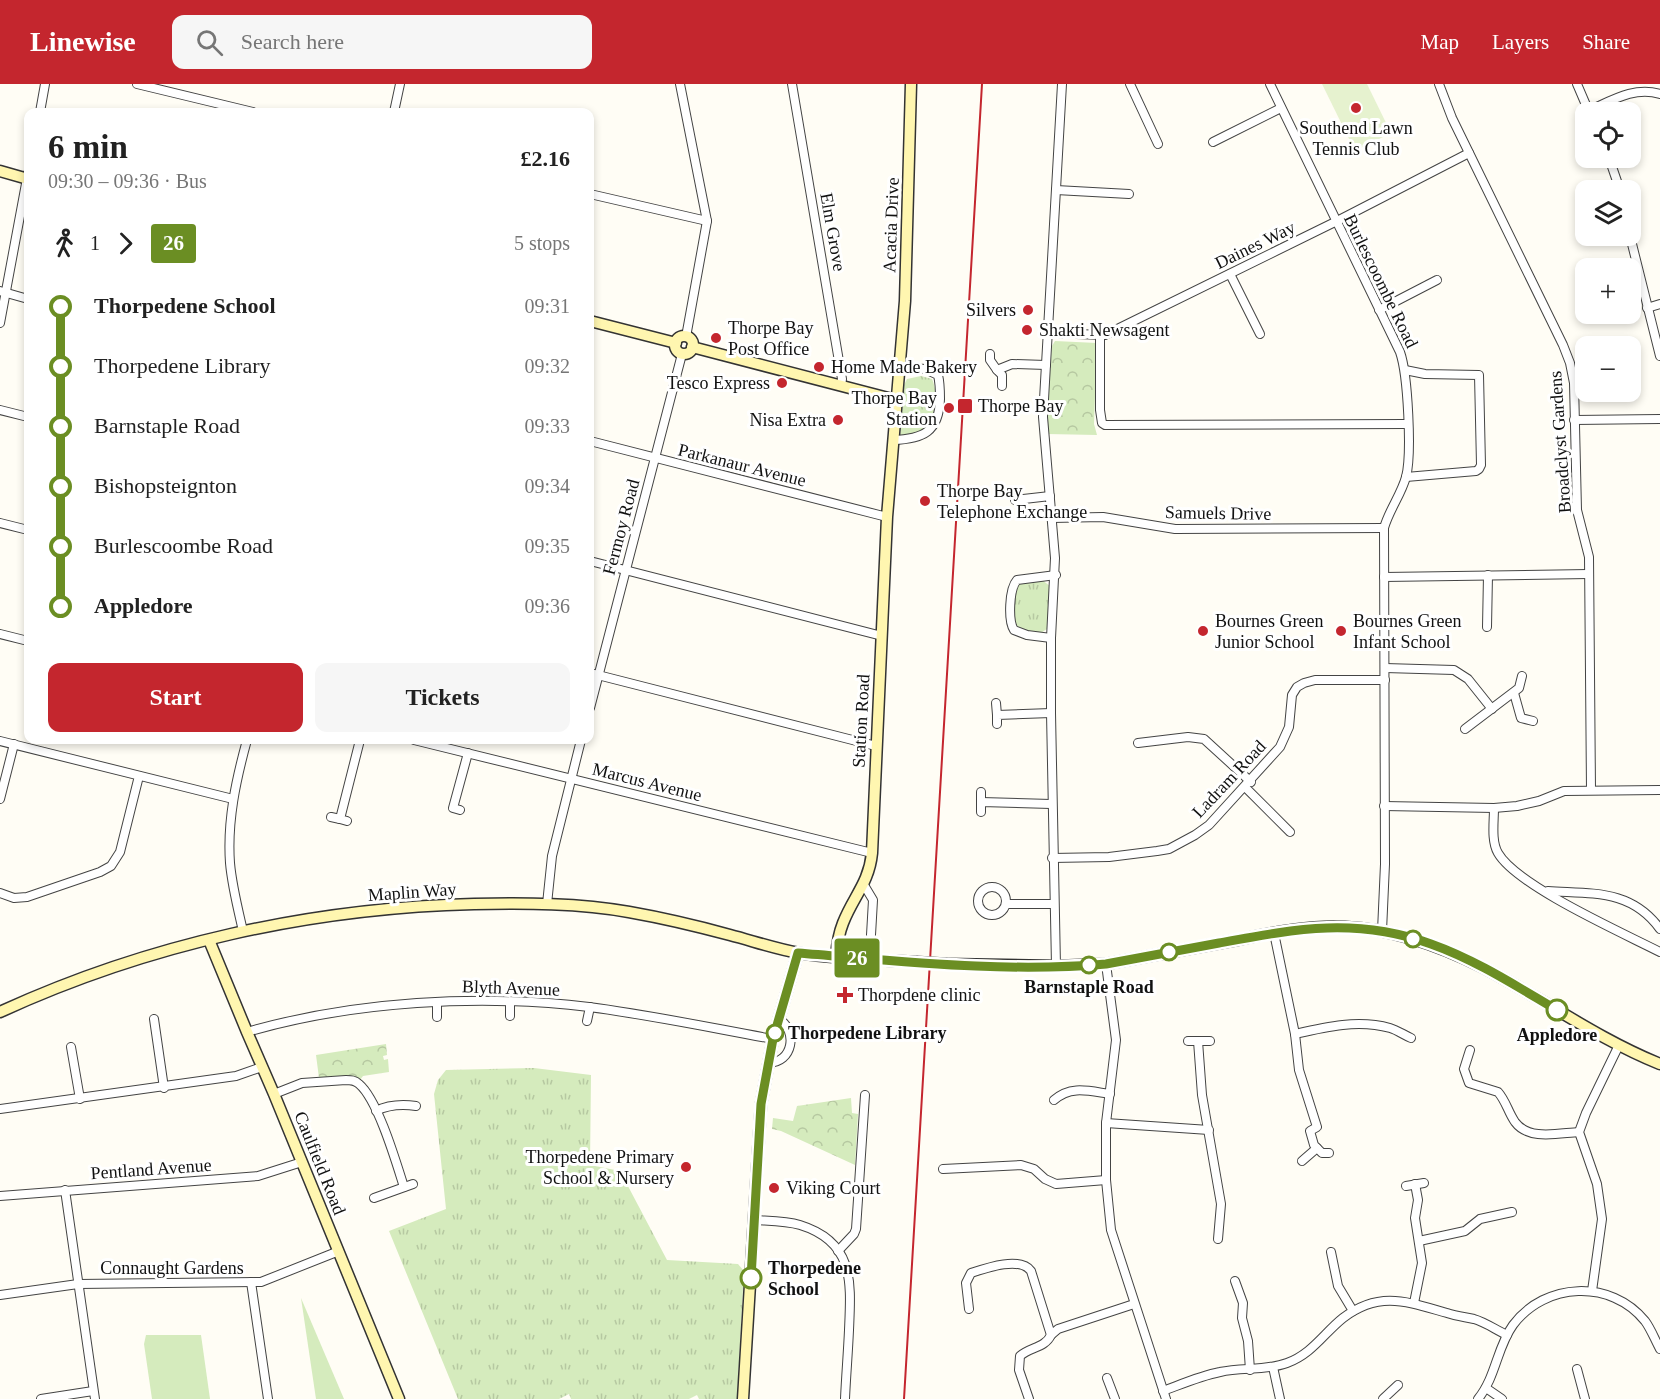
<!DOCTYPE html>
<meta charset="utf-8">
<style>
:root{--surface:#fff;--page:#f6f6f6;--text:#222;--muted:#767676;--accent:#c4262e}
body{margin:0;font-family:"Times New Roman",serif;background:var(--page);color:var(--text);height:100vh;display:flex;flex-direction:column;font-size:22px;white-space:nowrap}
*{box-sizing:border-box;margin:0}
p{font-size:20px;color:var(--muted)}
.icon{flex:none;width:33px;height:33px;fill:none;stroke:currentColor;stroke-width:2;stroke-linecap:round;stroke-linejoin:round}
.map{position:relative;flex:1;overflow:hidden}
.drawer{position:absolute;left:24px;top:24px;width:570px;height:636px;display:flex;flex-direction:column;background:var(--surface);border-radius:12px;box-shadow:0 3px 9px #0003}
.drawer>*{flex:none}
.badge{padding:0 12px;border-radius:4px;font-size:21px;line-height:39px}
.controls{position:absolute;left:1575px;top:18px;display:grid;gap:12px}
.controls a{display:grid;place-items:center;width:66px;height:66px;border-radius:12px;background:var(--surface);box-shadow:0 3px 9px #0003;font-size:30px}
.map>.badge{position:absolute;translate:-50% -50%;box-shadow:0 0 0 3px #fff}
.legs{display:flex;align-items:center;gap:9px;height:66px;padding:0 24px;font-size:20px}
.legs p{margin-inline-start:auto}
.overview{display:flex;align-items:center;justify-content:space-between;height:102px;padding:0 24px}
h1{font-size:33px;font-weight:700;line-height:45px}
.button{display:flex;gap:12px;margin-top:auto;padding:12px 24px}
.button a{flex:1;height:69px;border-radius:12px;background:var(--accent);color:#fff;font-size:24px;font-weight:700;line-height:69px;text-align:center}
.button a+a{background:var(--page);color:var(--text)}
ul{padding:0 24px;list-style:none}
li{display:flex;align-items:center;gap:21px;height:60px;font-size:22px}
li i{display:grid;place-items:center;width:9px;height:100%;margin:0 8px;background:currentColor}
li i::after{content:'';width:15px;height:15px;margin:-8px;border:4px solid;border-radius:50%;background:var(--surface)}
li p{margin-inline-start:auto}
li:first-child i{background:linear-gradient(#0000 50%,currentColor 0)}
li:last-child i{background:linear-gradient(currentColor 50%,#0000 0)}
header{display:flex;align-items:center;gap:36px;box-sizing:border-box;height:84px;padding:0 30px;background:var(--accent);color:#fff}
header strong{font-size:28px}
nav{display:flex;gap:33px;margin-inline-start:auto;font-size:21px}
.search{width:420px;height:54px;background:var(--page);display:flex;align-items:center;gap:15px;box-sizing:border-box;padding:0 21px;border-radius:12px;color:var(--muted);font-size:22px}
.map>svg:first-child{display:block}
.grass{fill:url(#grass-tufts)}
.park{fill:url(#park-crowns)}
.garden{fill:#d5ebbd}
.pitch{fill:#e6f2cf}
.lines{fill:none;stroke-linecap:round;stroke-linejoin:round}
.street-casing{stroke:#444;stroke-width:10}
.secondary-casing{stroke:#333;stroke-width:13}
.street{stroke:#fff;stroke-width:8}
.secondary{stroke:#fff6b0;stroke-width:10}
.rail{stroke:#c4262e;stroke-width:2}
.secondary-bridge-casing{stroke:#333;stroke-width:13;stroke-linecap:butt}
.secondary-bridge{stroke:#fff6b0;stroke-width:10}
.line-1-casing{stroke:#fff;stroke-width:14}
.line-1{stroke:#6b8e23;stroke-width:9}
.poi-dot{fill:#c4262e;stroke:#fff;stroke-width:2}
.stop-1-dot{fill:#fff;stroke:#6b8e23;stroke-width:3}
.labels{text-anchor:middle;stroke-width:6;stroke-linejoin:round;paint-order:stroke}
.poi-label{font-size:18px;fill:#111;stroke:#fff;text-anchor:start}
.street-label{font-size:18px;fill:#111;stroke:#fff}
.stop-label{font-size:18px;font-weight:bold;fill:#111;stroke:#fff}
</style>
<header>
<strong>Linewise</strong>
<div class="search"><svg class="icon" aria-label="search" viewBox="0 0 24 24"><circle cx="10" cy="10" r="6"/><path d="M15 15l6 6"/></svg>Search here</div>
<nav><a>Map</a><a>Layers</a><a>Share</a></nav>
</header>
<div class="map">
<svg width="1660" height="1315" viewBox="0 0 1660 1315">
<defs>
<pattern id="grass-tufts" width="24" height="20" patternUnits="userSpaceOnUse" patternTransform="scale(1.5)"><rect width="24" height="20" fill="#d5ebbd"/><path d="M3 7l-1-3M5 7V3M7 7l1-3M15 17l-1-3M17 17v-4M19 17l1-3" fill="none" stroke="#b6c8a1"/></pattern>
<pattern id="park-crowns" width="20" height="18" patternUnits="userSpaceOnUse" patternTransform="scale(1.5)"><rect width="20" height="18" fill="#d5ebbd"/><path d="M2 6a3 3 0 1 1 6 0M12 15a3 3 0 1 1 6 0" fill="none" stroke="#b6c8a1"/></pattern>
</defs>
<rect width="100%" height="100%" fill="#fffdf5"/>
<g class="grass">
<path d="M921,292L932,295C938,309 940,339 924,348C917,352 908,352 900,353L904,301L907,295Z"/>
<polygon points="1042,496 1050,502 1051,505 1047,545 1039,550 1018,546 1014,539 1015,504 1021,498"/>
<polygon points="534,984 591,991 590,1081 620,1087 667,1176 738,1180 744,1187 737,1315 699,1315 697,1311 689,1315 571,1315 569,1310 559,1315 458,1315 389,1147 446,1125 434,1010 438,996 446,986"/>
</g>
<g class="park">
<polygon points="1055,257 1097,259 1094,340 1097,351 1047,350 1046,343 1052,262"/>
<polygon points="386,960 387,971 383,972 384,976 388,975 389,988 363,992 360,996 351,992 319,994 316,971"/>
<polygon points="851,1014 852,1029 858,1030 855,1081 781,1047 772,1045 773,1034 793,1037 797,1022"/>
</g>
<g class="garden">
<polygon points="301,1214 344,1315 316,1315"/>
<polygon points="146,1251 201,1251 210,1315 152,1315 144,1260"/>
</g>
<polygon class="pitch" points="1322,0 1367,0 1391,49 1355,67"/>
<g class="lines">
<g class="street-casing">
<g id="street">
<polyline points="137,0 253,28"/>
<polyline points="680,0 707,137 686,253"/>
<polyline points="792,0 842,295 841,301"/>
<polyline points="1130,0 1158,60"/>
<path d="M1270,0L1400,268C1408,291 1412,370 1406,393C1401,411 1389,426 1384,444L1385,780L1382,847"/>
<polyline points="1439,0 1452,34 1563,261 1570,279 1574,299 1577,426 1589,473 1591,706"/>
<polyline points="1577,0 1589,28"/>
<path d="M1588,27C1611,17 1634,2 1660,10"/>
<polyline points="40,28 45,0"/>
<polyline points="394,28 400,0"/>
<polyline points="1213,58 1281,24"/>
<polyline points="1609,74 1620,106"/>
<polyline points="1056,106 1129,110"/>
<polyline points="590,110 707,137"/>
<polyline points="1630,152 1660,272"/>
<polyline points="1230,190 1260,250"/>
<polyline points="0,207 28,215"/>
<polyline points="1647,224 1660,220"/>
<polyline points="1379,226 1437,196"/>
<polyline points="0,239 28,89"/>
<polyline points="1048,249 1105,251 1335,138 1469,69"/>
<polyline points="1100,250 1100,326 1102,339 1105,341 1407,340"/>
<polyline points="990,270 990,276 997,286"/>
<polyline points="1405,286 1425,290 1479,291 1481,381 1479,385 1476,387 1406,393"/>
<polyline points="1002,302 1002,291 997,286 1012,280 1046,281"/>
<polyline points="0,326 28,333"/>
<polyline points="1574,336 1660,335"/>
<path d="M893,356C923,355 939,348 940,315C940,307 940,299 938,291L925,285L900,283"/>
<polyline points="590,357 887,433"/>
<polyline points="1014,408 1015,416 1050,412"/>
<polyline points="1052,434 1103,433 1175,445 1384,444"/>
<polyline points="0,439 28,446"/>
<polyline points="590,477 882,552"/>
<polyline points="1384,493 1589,490"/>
<polyline points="1487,543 1488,491"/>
<polyline points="0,550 28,557"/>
<path d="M1051,554L1027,551L1014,546C1008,537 1009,505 1017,496L1056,491"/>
<polyline points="1385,584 1454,586 1468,595 1492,625"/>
<polyline points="590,589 876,662"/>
<polyline points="1514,609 1521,634 1533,637"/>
<polyline points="996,619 997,631"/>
<polyline points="590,624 682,270"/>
<polyline points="997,640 997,631 1051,629"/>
<polyline points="1465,645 1519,604 1522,592"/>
<polyline points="414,656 872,769"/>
<polyline points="0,657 233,715"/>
<polyline points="1138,659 1188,653 1204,655 1251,698"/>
<polyline points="1245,703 1290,748"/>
<polyline points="0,715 14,660"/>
<polyline points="981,718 981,708"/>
<polyline points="1384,722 1494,724 1517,722 1539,717 1564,707 1660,706"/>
<path d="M1494,724C1494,738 1491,757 1498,769C1517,802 1623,849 1660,868"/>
<polyline points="460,726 453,724 468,669"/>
<polyline points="981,728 981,718 1051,720"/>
<polyline points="331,733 340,735"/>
<polyline points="347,737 340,735 360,656"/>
<polyline points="1052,774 1109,773 1157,767 1169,765 1195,751 1209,741 1280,663 1289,643 1292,611 1297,603 1304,599 1315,596 1385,596"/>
<polyline points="864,801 873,816 871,851"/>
<circle cx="992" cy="817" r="14"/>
<path d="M1548,807C1592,810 1631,805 1660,845"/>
<polyline points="0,809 14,814 27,813 100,788 111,782 120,768 139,692"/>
<polyline points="547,820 552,772 581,656"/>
<polyline points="1006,820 1053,820"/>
<path d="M243,847C238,825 232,802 230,779C227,737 236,696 247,656"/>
<polyline points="1274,849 1295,950 1299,986 1317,1043 1310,1047 1314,1061 1322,1069 1329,1069"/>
<polyline points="1106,880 1116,956 1106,1039 1106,1096 1111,1146 1166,1315"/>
<polyline points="1056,882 1051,629 1051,554 1055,474 1043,333 1062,0"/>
<polyline points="437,918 437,933"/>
<polyline points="510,932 510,918"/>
<polyline points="154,935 164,1004"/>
<polyline points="587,937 590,923"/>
<path d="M247,948C354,917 479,910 589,923C651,931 712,944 773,955"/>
<path d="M1295,950C1325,943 1358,935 1390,944C1397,946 1404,951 1411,954"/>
<polyline points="1188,957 1210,957"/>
<polyline points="1198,957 1202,1011 1221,1120 1218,1155"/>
<polyline points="71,963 80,1015"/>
<path d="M1470,966L1464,985L1469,999L1498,1008C1506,1017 1508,1028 1515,1038C1529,1057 1559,1049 1579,1048"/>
<path d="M768,979C793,979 798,947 779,935"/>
<path d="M274,1010L302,999L346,996C351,996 355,996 359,1000C378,1016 396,1078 404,1103"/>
<path d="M1054,1016C1071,1001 1089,1007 1110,1010"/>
<polyline points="0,1025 236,992 262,983"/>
<path d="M376,1027C388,1021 402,1020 416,1022"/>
<polyline points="1106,1039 1209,1046"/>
<polyline points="1302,1077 1317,1064"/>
<polyline points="943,1085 1021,1081 1034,1085 1045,1095 1056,1100 1106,1096"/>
<polyline points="1406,1102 1424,1099"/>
<polyline points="65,1106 95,1315"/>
<polyline points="0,1112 258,1092 302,1078"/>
<polyline points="374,1114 413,1100"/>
<path d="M755,1136C769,1137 786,1137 800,1141C855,1158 851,1199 849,1246C848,1269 846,1292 845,1315"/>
<polyline points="1419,1157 1465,1147 1480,1135 1512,1128"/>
<polyline points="838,1167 854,1150 856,1145 865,1011"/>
<polyline points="1331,1168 1338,1202 1353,1227"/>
<polyline points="1235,1197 1243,1219 1242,1234 1248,1257 1250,1286"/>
<polyline points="251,1198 268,1315"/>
<polyline points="1592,1207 1602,1135 1597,1100 1579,1048 1586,1029 1619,961"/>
<polyline points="0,1211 78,1200 261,1198 339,1167"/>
<polyline points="1414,1219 1422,1179 1415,1134 1418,1116 1415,1100"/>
<path d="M969,1225L966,1199L971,1189C986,1184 1020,1172 1031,1187L1051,1251C1045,1264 1030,1263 1020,1272L1019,1286L1029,1315"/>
<polyline points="1051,1251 1058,1245 1134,1220"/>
<polyline points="1273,1283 1280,1315"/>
<polyline points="1577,1285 1585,1315"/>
<polyline points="1107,1294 1115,1315"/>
<polyline points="1486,1304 1502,1315"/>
<path d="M1163,1307C1182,1300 1200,1292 1220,1288C1242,1283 1265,1287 1287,1279C1312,1270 1324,1249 1343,1234C1380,1206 1408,1218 1447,1229C1456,1232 1465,1233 1474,1235C1485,1238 1496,1246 1507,1251"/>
<polyline points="41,1315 93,1307"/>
<polyline points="1383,1315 1398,1301"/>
<path d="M1478,1315C1496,1293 1497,1263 1513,1241C1545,1198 1611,1195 1645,1237C1651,1245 1655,1256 1660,1265"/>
</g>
</g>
<g class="secondary-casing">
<g id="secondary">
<polyline points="0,87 28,95"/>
<polyline points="590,237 676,259"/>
<circle cx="684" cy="261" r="9"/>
<polyline points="692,263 896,316"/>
<polyline points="209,856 247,948 274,1010 399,1315"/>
<path d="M836,872C837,861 839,849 843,839C853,813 869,799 872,769L887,433L905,217L911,0"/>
<path d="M947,880L1056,882L1106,880C1150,872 1193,864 1237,856C1272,849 1308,841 1345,843C1394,845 1441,862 1484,884C1543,915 1598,955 1660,980"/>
<path d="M0,928C148,860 311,824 474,820C525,819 579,819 629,828C663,834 697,842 730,851C753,857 776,865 799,869C837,875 877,876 916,878"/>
<polyline points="743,1315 761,1020 773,955 798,869"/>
</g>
</g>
<use href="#street" class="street"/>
<use href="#secondary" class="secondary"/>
<polyline class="rail" points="904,1315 982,0"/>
<g class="secondary-bridge-casing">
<polyline id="secondary-bridge" points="916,878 947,880"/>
</g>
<use href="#secondary-bridge" class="secondary-bridge"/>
</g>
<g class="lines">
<g class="line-1-casing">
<path id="line-1" d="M751,1194L761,1020L773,955L798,869C900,877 1004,889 1106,880C1144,873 1182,866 1219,859C1295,845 1355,833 1431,860C1476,876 1516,902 1557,926"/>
</g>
<use href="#line-1" class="line-1"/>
</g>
<g class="poi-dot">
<circle cx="1356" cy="24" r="6"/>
<circle cx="1028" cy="226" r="6"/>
<circle cx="1027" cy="246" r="6"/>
<circle cx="716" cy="254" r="6"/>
<circle cx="819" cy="283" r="6"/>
<circle cx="782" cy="299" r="6"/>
<rect x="957" y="314" width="16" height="16" rx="3"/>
<circle cx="949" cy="324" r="6"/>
<circle cx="838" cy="336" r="6"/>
<circle cx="925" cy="417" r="6"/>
<circle cx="1203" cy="547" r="6"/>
<circle cx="1341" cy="547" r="6"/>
<path d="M842 902h6v6h6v6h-6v6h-6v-6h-6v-6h6z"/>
<circle cx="686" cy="1083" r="6"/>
<circle cx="774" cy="1104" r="6"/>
</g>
<g class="stop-1-dot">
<circle cx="1413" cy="855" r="8"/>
<circle cx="1169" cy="868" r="8"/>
<circle cx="1089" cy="881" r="8"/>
<circle cx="1557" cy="926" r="10"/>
<circle cx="775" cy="949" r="8"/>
<circle cx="751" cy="1194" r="10"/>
</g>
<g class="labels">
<g class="poi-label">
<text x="1356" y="50" text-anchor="middle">Southend Lawn<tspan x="1356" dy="21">Tennis Club</tspan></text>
<text x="1016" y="232" text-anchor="end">Silvers</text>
<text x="728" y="250">Thorpe Bay<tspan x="728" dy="21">Post Office</tspan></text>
<text x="1039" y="252">Shakti Newsagent</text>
<text x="831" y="289">Home Made Bakery</text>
<text x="770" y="305" text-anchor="end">Tesco Express</text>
<text x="937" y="320" text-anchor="end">Thorpe Bay<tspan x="937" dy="21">Station</tspan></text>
<text x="978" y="328">Thorpe Bay</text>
<text x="826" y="342" text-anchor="end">Nisa Extra</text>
<text x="937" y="413">Thorpe Bay<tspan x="937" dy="21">Telephone Exchange</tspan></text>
<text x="1215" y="543">Bournes Green<tspan x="1215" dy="21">Junior School</tspan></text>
<text x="1353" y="543">Bournes Green<tspan x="1353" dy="21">Infant School</tspan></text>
<text x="858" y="917">Thorpdene clinic</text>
<text x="674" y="1079" text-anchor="end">Thorpedene Primary<tspan x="674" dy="21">School &amp; Nursery</tspan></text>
<text x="786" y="1110">Viking Court</text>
</g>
<g class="street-label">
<text transform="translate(891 141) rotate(-88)" y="6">Acacia Drive</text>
<text transform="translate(833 148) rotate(80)" y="6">Elm Grove</text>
<text transform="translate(1255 161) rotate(-26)" y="6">Daines Way</text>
<text transform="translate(1381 197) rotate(64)" y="6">Burlescoombe Road</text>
<text transform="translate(1560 358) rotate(-94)" y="6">Broadclyst Gardens</text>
<text transform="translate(742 381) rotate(14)" y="6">Parkanaur Avenue</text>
<text transform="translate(1218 429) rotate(1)" y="6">Samuels Drive</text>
<text transform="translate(621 443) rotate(-75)" y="6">Fermoy Road</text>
<text transform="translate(861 637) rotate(-87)" y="6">Station Road</text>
<text transform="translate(1229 695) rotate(-47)" y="6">Ladram Road</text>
<text transform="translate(647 698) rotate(14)" y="6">Marcus Avenue</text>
<text transform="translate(412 808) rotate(-4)" y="6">Maplin Way</text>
<text transform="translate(511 904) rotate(2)" y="6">Blyth Avenue</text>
<text transform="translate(320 1079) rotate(68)" y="6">Caulfield Road</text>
<text transform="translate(151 1085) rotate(-4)" y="6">Pentland Avenue</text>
<text x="172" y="1190">Connaught Gardens</text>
</g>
<g class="stop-label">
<text x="1089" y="909">Barnstaple Road</text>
<text x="788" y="955" text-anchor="start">Thorpedene Library</text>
<text x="1557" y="957">Appledore</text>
<text x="768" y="1190" text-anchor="start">Thorpedene<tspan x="768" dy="21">School</tspan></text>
</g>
</g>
</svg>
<div class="controls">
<a><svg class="icon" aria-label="locate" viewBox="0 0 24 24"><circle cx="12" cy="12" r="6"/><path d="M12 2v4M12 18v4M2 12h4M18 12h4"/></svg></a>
<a><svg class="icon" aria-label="layers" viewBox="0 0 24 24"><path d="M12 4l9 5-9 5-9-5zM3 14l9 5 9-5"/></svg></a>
<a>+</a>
<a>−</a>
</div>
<b class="badge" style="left:857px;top:874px;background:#6b8e23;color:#fff">26</b>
<section class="drawer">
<div class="overview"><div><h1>6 min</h1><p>09:30 – 09:36 · Bus</p></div><b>£2.16</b></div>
<div class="legs"><svg class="icon" aria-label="walk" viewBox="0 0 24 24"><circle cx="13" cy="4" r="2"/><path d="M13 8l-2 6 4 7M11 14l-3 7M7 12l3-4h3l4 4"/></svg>1<svg class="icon" aria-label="forward" viewBox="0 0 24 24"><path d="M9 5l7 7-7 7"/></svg><b class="badge" style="background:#6b8e23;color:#fff">26</b><p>5 stops</p></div>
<ul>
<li><i style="color:#6b8e23"></i><b>Thorpedene School</b><p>09:31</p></li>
<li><i style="color:#6b8e23"></i><span>Thorpedene Library</span><p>09:32</p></li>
<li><i style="color:#6b8e23"></i><span>Barnstaple Road</span><p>09:33</p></li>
<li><i style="color:#6b8e23"></i><span>Bishopsteignton</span><p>09:34</p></li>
<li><i style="color:#6b8e23"></i><span>Burlescoombe Road</span><p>09:35</p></li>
<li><i style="color:#6b8e23"></i><b>Appledore</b><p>09:36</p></li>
</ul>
<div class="button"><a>Start</a><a>Tickets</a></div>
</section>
</div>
